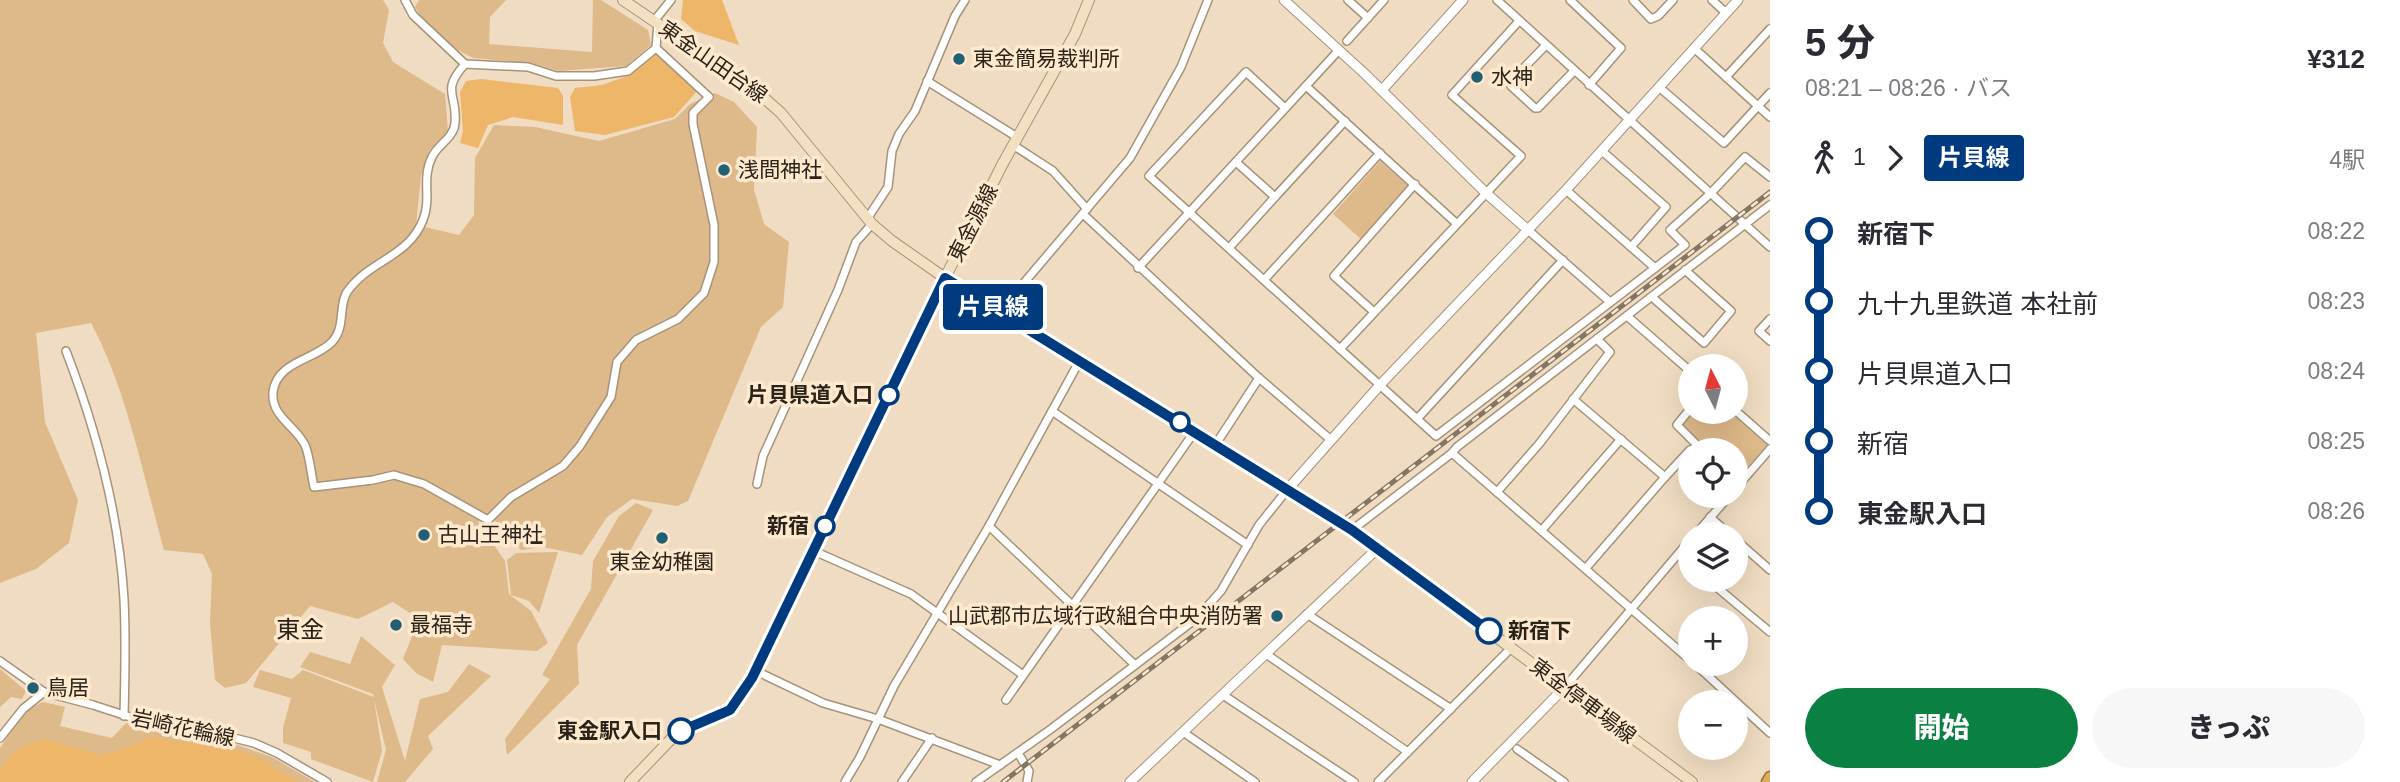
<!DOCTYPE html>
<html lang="ja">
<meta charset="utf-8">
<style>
:root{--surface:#fff;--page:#f7f7f7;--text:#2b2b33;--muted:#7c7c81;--accent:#0b8043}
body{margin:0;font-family:Arial,"Noto Sans JP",sans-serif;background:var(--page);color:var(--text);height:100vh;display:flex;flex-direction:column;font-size:26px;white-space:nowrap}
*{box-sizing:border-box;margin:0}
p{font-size:23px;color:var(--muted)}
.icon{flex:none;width:38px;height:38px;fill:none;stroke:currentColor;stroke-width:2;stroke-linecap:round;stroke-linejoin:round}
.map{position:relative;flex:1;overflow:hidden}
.side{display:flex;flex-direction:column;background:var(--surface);width:630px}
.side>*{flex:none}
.badge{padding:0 14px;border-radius:5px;font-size:24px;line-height:46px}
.needle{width:46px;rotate:354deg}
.fabs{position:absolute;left:1678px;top:354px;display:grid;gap:14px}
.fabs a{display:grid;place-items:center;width:70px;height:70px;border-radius:50%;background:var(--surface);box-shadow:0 7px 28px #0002;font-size:35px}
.map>.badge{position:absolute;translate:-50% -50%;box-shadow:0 0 0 4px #fff}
.legs{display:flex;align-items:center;gap:10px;height:77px;padding:0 35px;font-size:23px}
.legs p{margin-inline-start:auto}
.headline{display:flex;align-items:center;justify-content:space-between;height:119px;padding:0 35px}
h1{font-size:38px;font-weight:800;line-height:52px}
.cta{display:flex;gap:14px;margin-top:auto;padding:14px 35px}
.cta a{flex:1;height:80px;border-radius:42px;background:var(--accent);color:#fff;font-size:28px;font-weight:800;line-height:80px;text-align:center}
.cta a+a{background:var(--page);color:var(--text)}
ul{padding:0 35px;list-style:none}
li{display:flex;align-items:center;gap:24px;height:70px;font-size:26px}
li i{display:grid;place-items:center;width:10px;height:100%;margin:0 9px;background:currentColor}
li i::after{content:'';width:18px;height:18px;margin:-9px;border:5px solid;border-radius:50%;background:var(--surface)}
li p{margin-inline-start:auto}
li:first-child i{background:linear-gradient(#0000 50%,currentColor 0)}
li:last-child i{background:linear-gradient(currentColor 50%,#0000 0)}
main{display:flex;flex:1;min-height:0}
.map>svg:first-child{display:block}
.green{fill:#deb989}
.water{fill:#edb668}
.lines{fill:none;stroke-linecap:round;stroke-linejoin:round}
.minor-casing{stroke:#a5937a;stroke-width:10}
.tertiary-casing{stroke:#a5937a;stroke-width:11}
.secondary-casing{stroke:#a5937a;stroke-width:12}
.trunk-casing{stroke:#9a6e2c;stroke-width:13}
.minor{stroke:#fff;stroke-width:7}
.tertiary{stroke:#fff;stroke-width:9}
.secondary{stroke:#f3e0c3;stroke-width:10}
.trunk{stroke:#deac5e;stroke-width:10}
.rail-casing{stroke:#837665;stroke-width:5}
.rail{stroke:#fee9cf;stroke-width:2.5;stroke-dasharray:8;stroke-linecap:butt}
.line-1-casing{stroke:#fff;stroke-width:16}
.line-1{stroke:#003b80;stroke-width:10}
.poi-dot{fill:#206075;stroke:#fee9cf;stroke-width:2.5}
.stop-1-dot{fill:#fff;stroke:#003b80;stroke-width:3.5}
.labels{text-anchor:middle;stroke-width:7;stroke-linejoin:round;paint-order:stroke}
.poi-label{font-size:21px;fill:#2a2319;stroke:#fee9cf;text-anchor:start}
.street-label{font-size:21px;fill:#2a2319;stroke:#fee9cf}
.stop-label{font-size:21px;font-weight:bold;fill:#2a2319;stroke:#fee9cf;text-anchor:end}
.quarter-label{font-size:24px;fill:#2a2319;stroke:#fee9cf}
</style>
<main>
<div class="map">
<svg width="1770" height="782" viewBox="0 0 1770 782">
<rect width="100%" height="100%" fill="#f0dcc2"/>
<g class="green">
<path d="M0,0H383L389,10L383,43L393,62L445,94L448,131L429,151L421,176L416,225L459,235L474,215L475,158L494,125L535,127L599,141L675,119L690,104L715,93L734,102L757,127L754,190L764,224L789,242L783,307L761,327L688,501L677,506L632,499L607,517L582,555L543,547L521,550L489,514L478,522L505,561L509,594L531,611L548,643L537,651L442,645L433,682L416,673L403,659L419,619L393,602L358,619L310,606L246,683L225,688L215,680L210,624L212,574L203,554L164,550C143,475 127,390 91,323L36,333L45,422L78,500L69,543L36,569L0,583Z"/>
<polygon points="419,0 506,0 490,17 489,44 592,52 593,0 601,0 648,30 651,45 626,66 559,71 532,63 473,58 433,37 415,7"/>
<polygon points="1380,161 1409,187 1362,240 1333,214"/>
<polygon points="1695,411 1728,411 1767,445 1740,475 1736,472 1736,450 1710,450 1682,425"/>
<polygon points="636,503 653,510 577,645 579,684 507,755 505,739 550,679 542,675 591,589 593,561 619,516"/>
<polygon points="558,552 539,613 529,601 511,595 507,560 516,553"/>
<polygon points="361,636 395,665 382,687 405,761 420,699 448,692 469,664 491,676 428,736 433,749 405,782 377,782 386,750 374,699 382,751 373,782 311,759 311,752 283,743 283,728 291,698 253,687 260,670 292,679 303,670 374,697 373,694 300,667 310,652 350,664"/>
<polygon points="0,669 26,691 22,699 11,697 0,707"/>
<polygon points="43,702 65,707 60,726 112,738 126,723 226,741 272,757 315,782 0,782 0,748 24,711"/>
</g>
<g class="water">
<polygon points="683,0 722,0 739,45 695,31 681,19"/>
<polygon points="656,53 698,90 674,117 605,135 575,131 570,97 575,88 602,85 630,75"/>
<polygon points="481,79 558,88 563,96 563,125 513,117 488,125 478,148 460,143 463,131 460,92 466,81"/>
<polygon points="152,737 234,750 257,757 298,782 0,782 0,772 8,758 21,747 45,739 100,755 123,749"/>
</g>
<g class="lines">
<g class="minor-casing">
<g id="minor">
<polyline points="405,0 413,15 465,64 528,67 556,76 594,76 628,71 656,48 658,23"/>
<polyline points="1348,0 1368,18"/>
<polyline points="1497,0 1770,247"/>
<polyline points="1570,0 1621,48 1589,85"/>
<polyline points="1633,0 1651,19 1658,16 1673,0"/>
<polyline points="1712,0 1726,13"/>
<polyline points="654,21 671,0"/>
<polyline points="1347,41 1384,0"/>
<polyline points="1546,45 1511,81 1511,86 1535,108 1538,108 1574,71"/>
<polyline points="1694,48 1770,117"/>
<path d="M465,64C440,92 458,94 455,123C454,138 438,144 432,157C421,179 432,198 423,220C408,258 369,260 347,292C338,306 346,327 332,342C315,360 277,361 273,392C271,417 295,425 305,445C310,457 311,474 314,487L373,480L394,475L424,484L488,520L511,497L563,466L580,446L611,397L617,362L636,340L678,319L704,293L714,262V225L693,124V113L709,97L656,48"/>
<polyline points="1726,77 1770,29"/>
<polyline points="927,81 1017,137"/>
<polyline points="1306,86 1456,223"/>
<polyline points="1659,87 1724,143 1770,93"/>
<polyline points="1285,108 1246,72 1149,176 1436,436 1685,245 1670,230 1710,194 1745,157 1770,177"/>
<polyline points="1013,145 1053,171 1087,209"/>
<polyline points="1602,151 1666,207 1631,247"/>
<polyline points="1566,190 1655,268"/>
<polyline points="1275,197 1345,121"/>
<polyline points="1083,214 1259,378 1331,440"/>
<polyline points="867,219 888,187 892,151 899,134 915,111 955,16 965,0"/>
<polyline points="1528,230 1610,302"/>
<polyline points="1229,248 1275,197 1236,162"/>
<polyline points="1138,268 1339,50"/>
<polyline points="1264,280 1380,153"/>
<polyline points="1652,297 1704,343 1731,311 1685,270"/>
<polyline points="1000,311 1130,158 1181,67 1208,0"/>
<polyline points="1374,312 1334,276 1415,184"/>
<polyline points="1627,316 1690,371"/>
<polyline points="1770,319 1759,331 1770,341"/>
<polyline points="1340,349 1521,156 1452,95 1519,21"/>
<path d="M66,351C96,429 119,515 124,599C126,638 125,677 124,716"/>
<polyline points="1573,399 1665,477"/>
<polyline points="1690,409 1677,425 1696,444"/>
<polyline points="1052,411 1248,545"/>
<polyline points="1736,411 1770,441"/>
<polyline points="1417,419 1563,260"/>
<polyline points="1216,444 1259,378"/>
<polyline points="1452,453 1690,660"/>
<polyline points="757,484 763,456 838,290 856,242 872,224"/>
<polyline points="1736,488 1770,449"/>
<polyline points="1497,492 1539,444 1610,352 1597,339"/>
<polyline points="1710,517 1729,534"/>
<polyline points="989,526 1135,665"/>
<polyline points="1352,530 1452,453 1457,447 1770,205"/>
<polyline points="1542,530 1621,439"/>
<polyline points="1696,534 1730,495"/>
<polyline points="1736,540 1770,570"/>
<polyline points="814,551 911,594 1023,675"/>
<polyline points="1679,554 1690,564"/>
<polyline points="1586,568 1665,477 1690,450"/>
<polyline points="1707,579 1770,632"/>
<polyline points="1307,614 1451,709"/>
<polyline points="1266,654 1408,752"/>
<polyline points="0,661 44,692 93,705 161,727 226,736 254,743 277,753 327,782"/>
<polyline points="1694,663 1770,733"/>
<polyline points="756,671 823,703 878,719 1000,765"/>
<polyline points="1565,687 1690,540"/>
<polyline points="1223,695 1354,782"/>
<polyline points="1006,700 1195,431"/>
<polyline points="1183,732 1255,782"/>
<polyline points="0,738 23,709 44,692"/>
<polyline points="1517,749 1564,782"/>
<polyline points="1018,753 1029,771 1027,782"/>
<polyline points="845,782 860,757 894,686 989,526 1080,360"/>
<polyline points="902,782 932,738"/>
<polyline points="976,782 1051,729 1197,618 1221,591 1259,525 1287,490"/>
<polyline points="1378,782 1512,647"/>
</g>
</g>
<g class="tertiary-casing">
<g id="tertiary">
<polyline points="1284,0 1365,74 1486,193 1528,230"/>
<polyline points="1382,90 1463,0"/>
<polyline points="1287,490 1380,385 1566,190 1738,0"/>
<polyline points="1130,782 1378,548"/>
<polyline points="1472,782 1565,687"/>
</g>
</g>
<g class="secondary-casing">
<g id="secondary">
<polyline points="623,0 754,89 781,113 872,224 892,241 945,278 1352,530 1692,782"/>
<polyline points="630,782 674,736 730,710 752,678 945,278 1002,165 1075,34 1089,0"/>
</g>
</g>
<g class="trunk-casing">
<polyline id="trunk" points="1767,782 1770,777"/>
</g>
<use href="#minor" class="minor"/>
<use href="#tertiary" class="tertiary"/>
<use href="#secondary" class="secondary"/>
<use href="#trunk" class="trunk"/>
<g class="rail-casing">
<polyline id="rail" points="1003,782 1770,192"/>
</g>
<use href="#rail" class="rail"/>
</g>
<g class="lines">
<g class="line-1-casing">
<polyline id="line-1" points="681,731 730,710 752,678 945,278 1352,530 1489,631"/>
</g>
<use href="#line-1" class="line-1"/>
</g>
<g class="poi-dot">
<circle cx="959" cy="59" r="7"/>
<circle cx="1477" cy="77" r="7"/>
<circle cx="724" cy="170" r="7"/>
<circle cx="424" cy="535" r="7"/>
<circle cx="662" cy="538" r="7"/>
<circle cx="1277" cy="616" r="7"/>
<circle cx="396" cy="625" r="7"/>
<circle cx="33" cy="688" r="7"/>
</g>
<g class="stop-1-dot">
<circle cx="889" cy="395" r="9"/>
<circle cx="1180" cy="422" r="9"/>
<circle cx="825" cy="526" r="9"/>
<circle cx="1489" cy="631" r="12"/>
<circle cx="681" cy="731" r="12"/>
</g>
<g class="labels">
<g class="poi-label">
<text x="973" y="66">東金簡易裁判所</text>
<text x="1491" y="84">水神</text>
<text x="738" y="177">浅間神社</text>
<text x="438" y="542">古山王神社</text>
<text x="662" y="569" text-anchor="middle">東金幼稚園</text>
<text x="1263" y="623" text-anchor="end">山武郡市広域行政組合中央消防署</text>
<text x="410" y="632">最福寺</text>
<text x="47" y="695">鳥居</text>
</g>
<g class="street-label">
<text transform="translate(713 62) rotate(35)" y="7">東金山田台線</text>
<text transform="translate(973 223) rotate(-63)" y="7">東金源線</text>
<text transform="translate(1583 701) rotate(37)" y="7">東金停車場線</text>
<text transform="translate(183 728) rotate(12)" y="7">岩崎花輪線</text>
</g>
<g class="stop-label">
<text x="873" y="402">片貝県道入口</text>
<text x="809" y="533">新宿</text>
<text x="1508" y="638" text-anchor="start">新宿下</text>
<text x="662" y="738">東金駅入口</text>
</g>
<g class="quarter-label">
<text x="300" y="638">東金</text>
</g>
</g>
</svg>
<div class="fabs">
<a><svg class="needle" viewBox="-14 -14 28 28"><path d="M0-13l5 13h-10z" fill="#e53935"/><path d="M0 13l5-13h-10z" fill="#7c7c81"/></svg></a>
<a><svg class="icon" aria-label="locate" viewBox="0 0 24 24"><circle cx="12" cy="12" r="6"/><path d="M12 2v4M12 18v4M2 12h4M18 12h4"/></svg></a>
<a><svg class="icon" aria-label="layers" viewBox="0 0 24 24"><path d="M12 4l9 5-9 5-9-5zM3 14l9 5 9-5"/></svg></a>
<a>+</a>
<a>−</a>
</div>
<b class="badge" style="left:993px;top:307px;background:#003b80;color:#fff">片貝線</b>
</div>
<section class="side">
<div class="headline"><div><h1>5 分</h1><p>08:21 – 08:26 · バス</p></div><b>¥312</b></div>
<div class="legs"><svg class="icon" aria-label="walk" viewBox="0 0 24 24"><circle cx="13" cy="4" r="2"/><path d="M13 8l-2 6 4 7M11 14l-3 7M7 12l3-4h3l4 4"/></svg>1<svg class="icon" aria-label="forward" viewBox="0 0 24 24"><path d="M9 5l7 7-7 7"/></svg><b class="badge" style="background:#003b80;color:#fff">片貝線</b><p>4駅</p></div>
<ul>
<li><i style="color:#003b80"></i><b>新宿下</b><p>08:22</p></li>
<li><i style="color:#003b80"></i><span>九十九里鉄道 本社前</span><p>08:23</p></li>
<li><i style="color:#003b80"></i><span>片貝県道入口</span><p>08:24</p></li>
<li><i style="color:#003b80"></i><span>新宿</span><p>08:25</p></li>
<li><i style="color:#003b80"></i><b>東金駅入口</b><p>08:26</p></li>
</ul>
<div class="cta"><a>開始</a><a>きっぷ</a></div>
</section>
</main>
